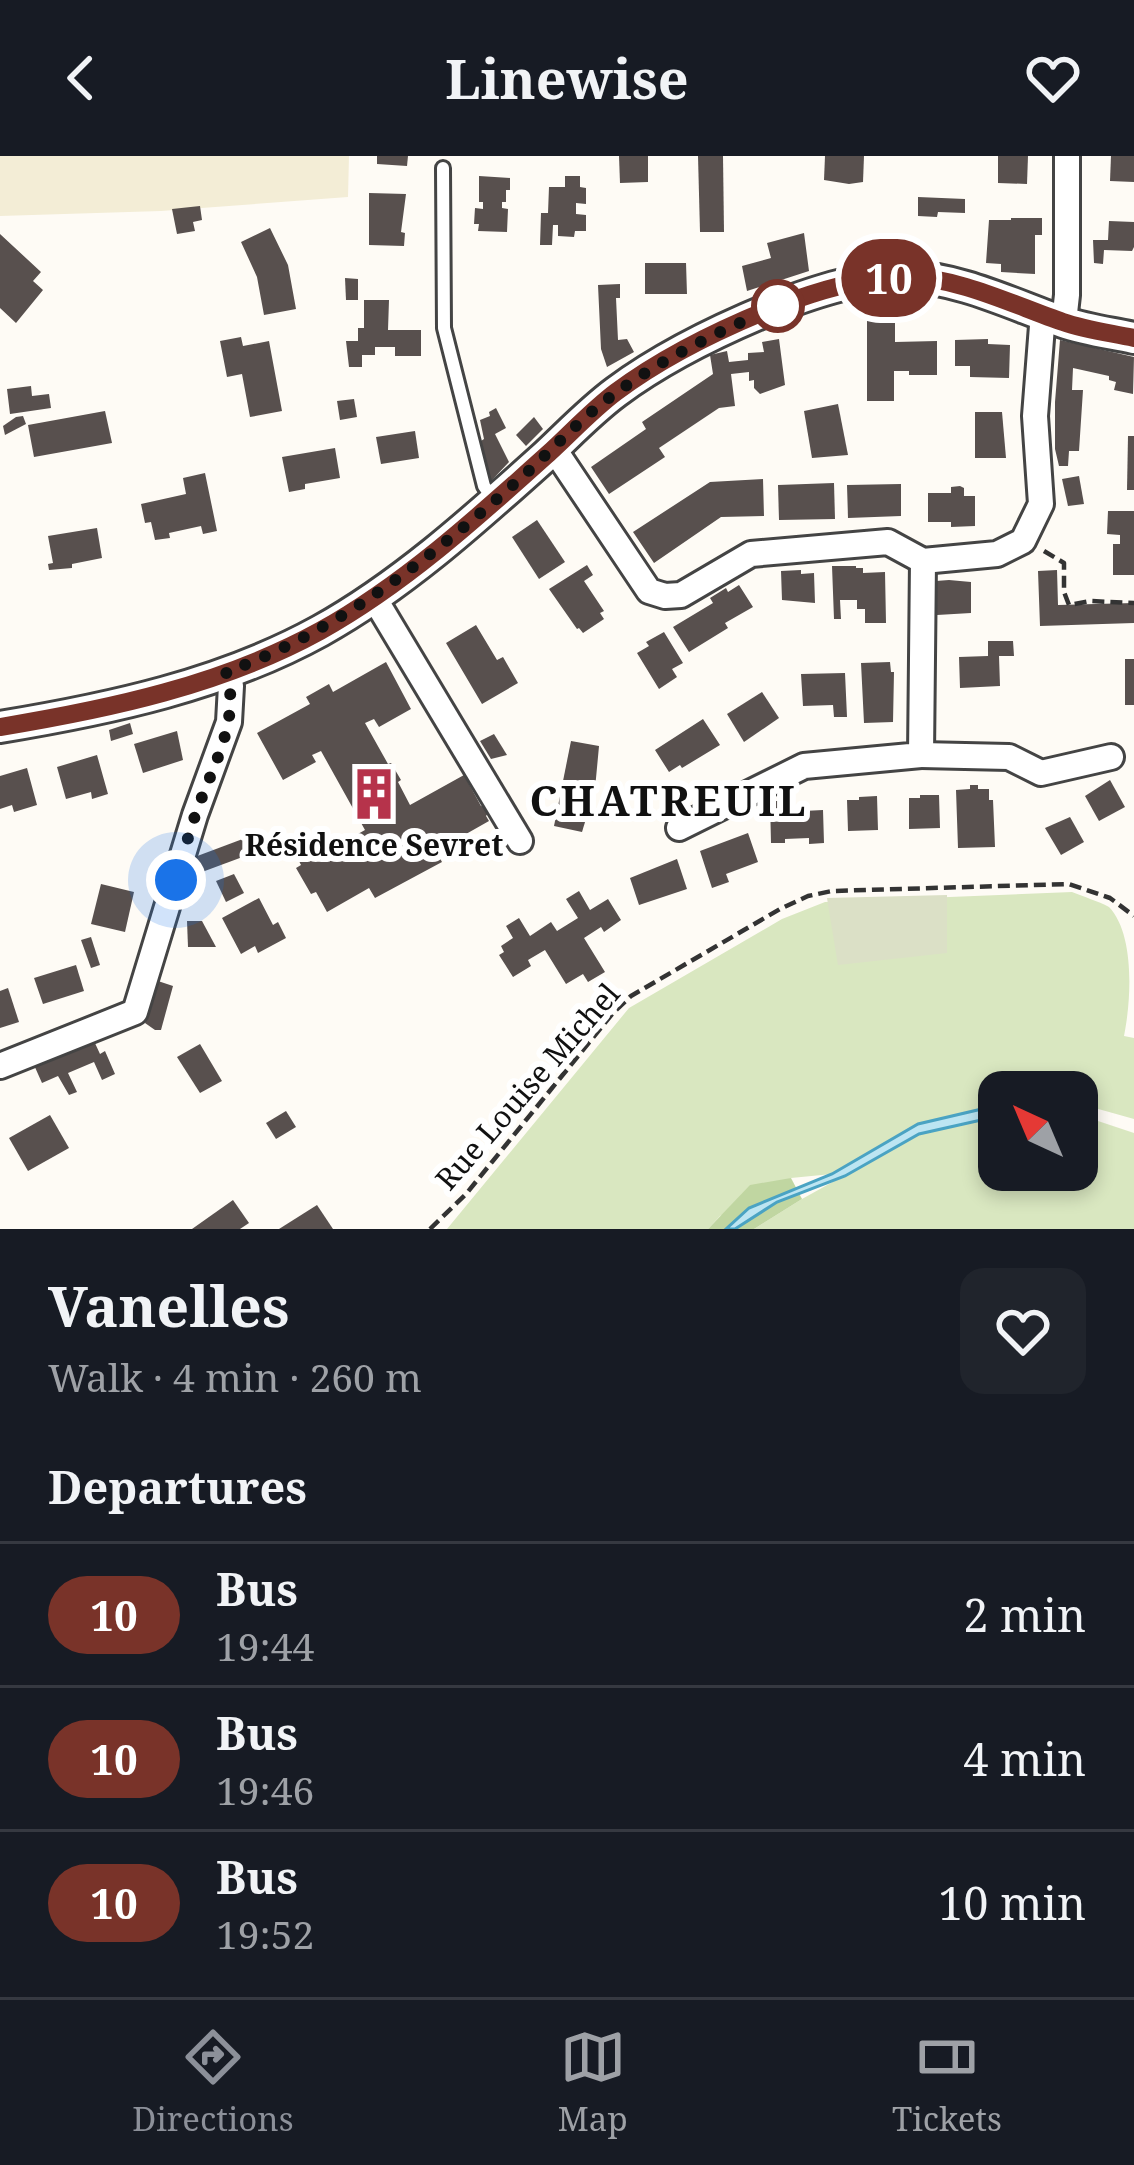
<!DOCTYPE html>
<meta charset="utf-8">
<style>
:root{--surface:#171b24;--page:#20242c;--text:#f1f3f6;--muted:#9ea1a6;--line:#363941;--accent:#8c9099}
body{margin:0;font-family:"Noto Serif",serif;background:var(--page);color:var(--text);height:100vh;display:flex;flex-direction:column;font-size:45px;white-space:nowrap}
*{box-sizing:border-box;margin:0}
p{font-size:39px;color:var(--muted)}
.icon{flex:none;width:66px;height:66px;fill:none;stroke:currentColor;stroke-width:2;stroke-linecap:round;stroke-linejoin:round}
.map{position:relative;height:1073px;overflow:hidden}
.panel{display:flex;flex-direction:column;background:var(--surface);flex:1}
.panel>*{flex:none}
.badge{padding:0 24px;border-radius:39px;font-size:42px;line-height:78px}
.needle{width:78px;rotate:316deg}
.tools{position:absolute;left:978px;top:915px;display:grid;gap:24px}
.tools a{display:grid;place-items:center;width:120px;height:120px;border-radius:24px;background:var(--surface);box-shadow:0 6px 18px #0003;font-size:60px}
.you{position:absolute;width:60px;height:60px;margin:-30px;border:9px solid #fff;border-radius:50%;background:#1a73e8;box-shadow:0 0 0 18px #1a73e833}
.map>.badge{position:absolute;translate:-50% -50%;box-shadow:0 0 0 6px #fff}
h2{padding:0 48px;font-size:45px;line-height:108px}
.round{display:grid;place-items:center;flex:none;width:126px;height:126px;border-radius:24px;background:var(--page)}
.overview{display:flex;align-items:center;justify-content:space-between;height:204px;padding:0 48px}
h1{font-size:57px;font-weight:700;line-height:90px}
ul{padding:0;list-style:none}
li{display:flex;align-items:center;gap:36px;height:144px;padding:0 48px;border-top:3px solid var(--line)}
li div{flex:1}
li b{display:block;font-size:45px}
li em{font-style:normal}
li .badge{min-width:132px;font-weight:700;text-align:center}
header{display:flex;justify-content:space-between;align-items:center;height:156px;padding:0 48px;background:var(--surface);font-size:54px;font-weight:700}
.dock{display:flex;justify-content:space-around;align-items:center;height:168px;border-top:3px solid var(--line);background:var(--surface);font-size:33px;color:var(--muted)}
.dock a{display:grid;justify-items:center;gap:6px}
.dock .active{color:var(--accent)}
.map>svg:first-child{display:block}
.farmland{fill:#f3edd6}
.green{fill:#d9e7c0}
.forest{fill:#c0d6a1}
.cemetery{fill:#dbe0c6}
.water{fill:#bde5f2;stroke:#4aa3c3;stroke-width:3}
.building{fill:#58504e}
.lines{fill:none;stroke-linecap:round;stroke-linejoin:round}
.service-casing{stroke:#444;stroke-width:18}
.minor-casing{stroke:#444;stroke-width:30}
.tertiary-casing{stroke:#444;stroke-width:36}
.path{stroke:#333;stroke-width:4.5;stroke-dasharray:12 6;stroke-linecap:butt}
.service{stroke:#fff;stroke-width:12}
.minor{stroke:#fff;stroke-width:24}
.tertiary{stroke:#fff;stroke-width:30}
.line-casing{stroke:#fff;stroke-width:27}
.line{stroke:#793329;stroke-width:18}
.walk{stroke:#111;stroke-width:12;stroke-dasharray:0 21.6}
.stop-dot{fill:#fff;stroke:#793329;stroke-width:6}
.labels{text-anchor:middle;stroke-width:12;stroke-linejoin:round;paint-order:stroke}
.poi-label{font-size:30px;font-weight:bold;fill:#111;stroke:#fff}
.street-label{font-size:30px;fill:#111;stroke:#fff}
.district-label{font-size:42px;font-weight:bold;letter-spacing:3px;fill:#111;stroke:#fff}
</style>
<header><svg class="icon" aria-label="back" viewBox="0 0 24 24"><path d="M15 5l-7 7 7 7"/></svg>Linewise<svg class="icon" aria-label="heart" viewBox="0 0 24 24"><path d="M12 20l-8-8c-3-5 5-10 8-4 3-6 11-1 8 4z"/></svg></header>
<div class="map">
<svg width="1134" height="1073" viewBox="0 0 1134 1073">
<rect width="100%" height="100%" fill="#fefbf5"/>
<polygon class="farmland" points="0,0 349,0 348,41 161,55 0,60"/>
<g class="green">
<path d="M1072,736C1084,741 1098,745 1109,751C1134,777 1132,840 1124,880L1134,882V963L1077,947V936H999V949L918,968L832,1018L791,1022L720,1060L708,1073H447L629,852L782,763L825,746Z"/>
<polygon points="1077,958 1134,977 1134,1073 754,1073 802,1043 919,978 999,960 999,1014 1077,1014"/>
</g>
<polygon class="forest" points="791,1022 802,1043 754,1073 708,1073 750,1029"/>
<polygon class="cemetery" points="947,739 947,797 838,809 827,742"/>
<polygon class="water" points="999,949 999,960 919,978 845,1020 777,1046 735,1073 726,1073 749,1052 832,1018 918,968"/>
<g class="building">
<polygon points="377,0 408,0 407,10 377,8"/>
<polygon points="619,0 648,0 648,26 620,27"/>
<polygon points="698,0 723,0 724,76 700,76"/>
<polygon points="825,0 864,0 863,26 849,28 824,24"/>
<polygon points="998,0 1028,0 1027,28 998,27"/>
<polygon points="1111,0 1134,0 1134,26 1110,25"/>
<polygon points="479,20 510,22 510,34 506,34 506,46 502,46 502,52 508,53 507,76 478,75 479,68 474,68 475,52 483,53 483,46 479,46"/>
<polygon points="565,20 580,20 580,31 586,32 586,48 576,47 576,58 586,59 586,75 575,75 574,81 558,80 558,69 553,69 552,89 540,89 541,57 548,57 549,31 565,31"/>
<polygon points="369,37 406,38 401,76 405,77 404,90 369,89"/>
<polygon points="918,41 965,43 965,57 938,56 937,61 918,60"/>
<polygon points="200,50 202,64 193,66 195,75 177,78 172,53"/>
<polygon points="1011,62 1042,62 1042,79 1035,79 1035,118 1001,116 1001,108 986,107 989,64 1011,64"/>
<polygon points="1109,65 1134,66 1134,91 1132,95 1104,94 1103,108 1094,107 1093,84 1108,84"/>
<polygon points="270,72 288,109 296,153 264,159 257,121 241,86"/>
<polygon points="804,77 809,115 747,135 742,110 771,102 767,87"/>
<polygon points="0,78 41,116 33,125 43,134 16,167 0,152"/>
<polygon points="645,107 686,107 687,138 645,138"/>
<polygon points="345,122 358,123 358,144 346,144"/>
<polygon points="620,128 620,142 616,142 618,184 627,183 634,196 607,211 601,193 598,129"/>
<polygon points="364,144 389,144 388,174 421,174 421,200 395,200 395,191 375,191 375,199 362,199 362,211 349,211 346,185 358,185 358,172 364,172"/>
<polygon points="867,165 895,166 895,186 937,185 937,219 909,219 909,215 894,215 894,245 867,245"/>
<polygon points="241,181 243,190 269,185 282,255 250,261 242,218 227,221 220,185"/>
<polygon points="779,183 785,229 760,238 754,232 754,224 749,225 749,216 731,218 735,250 719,252 659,292 665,301 609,338 591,311 646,273 642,266 713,218 710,199 727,195 729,206 748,204 748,197 764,196 762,186"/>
<polygon points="988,183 988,188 1010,189 1009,222 970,221 970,210 955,210 955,184"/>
<polygon points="1060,184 1134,201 1133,238 1114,234 1116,226 1109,224 1109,220 1073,212 1072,234 1083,234 1079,295 1069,295 1068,310 1059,310 1055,293 1055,246"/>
<polygon points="31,230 32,240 49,238 51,252 10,258 7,233"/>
<polygon points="354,243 357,261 340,264 337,245"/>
<polygon points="838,248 848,299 812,302 804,255"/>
<polygon points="496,252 506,272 495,278 509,306 491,325 482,298 481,285 484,283 480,264 490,260 489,256"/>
<polygon points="105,255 112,287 34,301 28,269"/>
<polygon points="975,256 1002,256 1006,302 975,302"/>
<polygon points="23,260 26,268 5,279 3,270 16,261"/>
<polygon points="534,261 543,273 526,290 516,279"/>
<polygon points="415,275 419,302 381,308 376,281"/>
<polygon points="1128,280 1134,280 1134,334 1127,334"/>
<polygon points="335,292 340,322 305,328 305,333 289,336 282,301"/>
<polygon points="205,317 217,375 203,378 201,370 169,377 170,382 155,384 151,366 145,367 141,348 186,338 183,322"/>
<polygon points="1079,320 1084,348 1068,350 1062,323"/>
<polygon points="763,323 764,360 721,361 654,407 633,376 710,326"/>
<polygon points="834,327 835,363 779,364 778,329"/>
<polygon points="901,328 901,360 848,362 847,329"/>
<polygon points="960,330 964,332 964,340 975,340 975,370 951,371 951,366 928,366 928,337 951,337 951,331"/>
<polygon points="1108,355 1134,355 1134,419 1113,419 1113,388 1120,388 1120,379 1107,378"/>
<polygon points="537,364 565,406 539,423 512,381"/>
<polygon points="97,372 102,402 72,408 72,412 49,414 48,408 53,407 48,380"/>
<polygon points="587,409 593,419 584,425 604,455 600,457 604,463 583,477 579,472 577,473 549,433"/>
<polygon points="832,410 856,410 856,412 863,412 863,417 885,416 886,467 865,467 865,453 857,453 857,444 840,444 841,463 834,463"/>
<polygon points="801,414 801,418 814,417 815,447 782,444 781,415"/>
<polygon points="1057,414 1058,449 1134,447 1134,467 1040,470 1038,415"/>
<polygon points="949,424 971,426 971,457 937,459 936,425"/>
<polygon points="739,429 753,451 725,467 728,472 689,496 673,471 713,447 710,442 726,432 728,436"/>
<polygon points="476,469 497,504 503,501 518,527 482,548 446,487"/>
<polygon points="664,476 683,507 672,513 677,521 659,533 637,497 649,490 646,486"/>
<polygon points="988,485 1013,485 1014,500 999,500 1000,530 960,532 959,501 988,500"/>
<rect x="1125" y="503" width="9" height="46"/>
<polygon points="386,506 411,553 379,571 374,563 365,567 388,608 391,607 401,624 398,626 410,649 464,619 481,650 488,651 490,654 486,660 489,665 436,695 442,706 375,742 369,732 327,756 316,736 311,738 296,712 301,709 298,703 320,691 324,697 365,674 321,595 312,599 316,606 283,624 257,577 310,548 306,541 329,528 333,536"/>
<polygon points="890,506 891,516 894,516 893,566 864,567 861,507"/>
<polygon points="845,517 847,561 834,561 833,549 803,550 801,518"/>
<polygon points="762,536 779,562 744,586 727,558"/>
<polygon points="703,563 720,589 682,612 680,609 669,616 655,594"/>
<polygon points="130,567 133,578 111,585 109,574"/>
<polygon points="177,575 183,604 143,617 134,588"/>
<polygon points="494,578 507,599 491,603 480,585"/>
<polygon points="571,585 599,590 595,633 582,676 554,670"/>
<polygon points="97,599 108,638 92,643 91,636 66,643 57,611"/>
<polygon points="27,612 37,649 14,656 12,649 0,653 0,620"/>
<polygon points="1110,624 1125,651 1099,665 1085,640"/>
<polygon points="970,629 978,629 978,633 989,633 989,644 993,644 995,691 958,692 956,634 970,633"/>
<polygon points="920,639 939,639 940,672 909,673 909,642 920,642"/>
<polygon points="877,640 878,674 848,675 847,644 859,644 859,641"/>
<polygon points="770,645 784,645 784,656 823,654 824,687 809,688 809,682 785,683 785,687 771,687"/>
<polygon points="1070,661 1084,686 1061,699 1045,672"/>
<polygon points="259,677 264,693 194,719 192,702"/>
<polygon points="748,677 758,706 726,718 729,726 712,732 700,695"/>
<polygon points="677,703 687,733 639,749 630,722"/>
<polygon points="234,718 244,737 226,746 216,725"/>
<polygon points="101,728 134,736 125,776 91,768"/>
<polygon points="579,735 590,754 608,743 621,764 604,776 601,771 584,782 605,816 588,826 583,818 566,828 545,794 528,804 531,810 513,821 499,799 504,796 501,790 513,782 506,770 519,762 530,780 551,766 557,775 578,762 566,743"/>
<polygon points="259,742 273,769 278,766 286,782 258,797 255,790 241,798 222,762"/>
<polygon points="187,765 202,765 216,791 188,791"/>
<polygon points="91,781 100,809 91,812 81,784"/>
<polygon points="76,809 84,835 43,848 34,822"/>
<polygon points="158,825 173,830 161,874 155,874 145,867"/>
<polygon points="8,832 19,866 0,872 0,835"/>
<polygon points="94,885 100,898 105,895 115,918 102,924 94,906 68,917 77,936 69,939 58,920 42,927 34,909"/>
<polygon points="200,888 222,925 200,937 177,901"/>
<polygon points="286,955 296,971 276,983 266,967"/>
<polygon points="50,959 69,992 28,1015 9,982"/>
<polygon points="233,1044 249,1067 240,1073 192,1073"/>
<polygon points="317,1049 333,1073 279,1073"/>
</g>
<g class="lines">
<g class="service-casing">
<polyline id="service" points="443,12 444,172 484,330 494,344"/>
</g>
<g class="minor-casing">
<g id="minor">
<polyline points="1064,166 1067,139 1067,0"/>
<polyline points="554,293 649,435 665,440 681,439 751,398 888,386 923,405 997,398 1023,385 1041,348 1035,260 1043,157"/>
<polyline points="373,440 520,685"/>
<polyline points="921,599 1009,601 1041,617 1111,601"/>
<polyline points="679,672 804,610 921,599 923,405"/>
<polyline points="0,910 135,856 195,659 229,566 231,530 227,516"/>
</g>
</g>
<g class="tertiary-casing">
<path id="tertiary" d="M0,571C109,553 222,529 320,475C401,430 473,365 542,303C566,281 589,256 616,236C663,201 721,173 775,151C817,135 862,120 907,121C958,121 1016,150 1063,166C1086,174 1111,177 1134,182"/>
</g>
<g class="path">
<polyline points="1044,395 1064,407 1064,436 1069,449 1090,445 1134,447"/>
<polyline points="430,1073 466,1038 613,857 631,840 780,753 808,740 832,735 1069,728 1110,742 1134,760"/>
</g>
<use href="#service" class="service"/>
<use href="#minor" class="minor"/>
<use href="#tertiary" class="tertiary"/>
</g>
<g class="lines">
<g class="line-casing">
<path id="line" d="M0,571C109,553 222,529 320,475C403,429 478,361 549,297C571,277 592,254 616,236C663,201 720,173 775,151C817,135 862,121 907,121C958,121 1016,150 1063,166C1086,174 1111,177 1134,182"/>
</g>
<use href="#line" class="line"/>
<path class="walk" d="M176,724C182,702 188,681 195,660C210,615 242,564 226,516C339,475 433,400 522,321C553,293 583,260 617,236C667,200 722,174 778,150"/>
</g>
<defs>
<g id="building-bare" transform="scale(4.14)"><path d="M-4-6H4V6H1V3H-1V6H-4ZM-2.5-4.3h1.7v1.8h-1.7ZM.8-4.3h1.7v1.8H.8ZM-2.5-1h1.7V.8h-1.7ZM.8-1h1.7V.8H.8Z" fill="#b6334b" stroke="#fff" stroke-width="2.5" paint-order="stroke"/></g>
</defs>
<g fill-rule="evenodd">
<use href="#building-bare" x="374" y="638"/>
</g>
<circle class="stop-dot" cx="778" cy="150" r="24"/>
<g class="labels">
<g class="poi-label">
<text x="374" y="700">Résidence Sevret</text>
</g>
<g class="street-label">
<text transform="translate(528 931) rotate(-49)" y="10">Rue Louise Michel</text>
</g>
<g class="district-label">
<text x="669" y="660">CHATREUIL</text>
</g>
</g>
</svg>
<div class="tools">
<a><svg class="needle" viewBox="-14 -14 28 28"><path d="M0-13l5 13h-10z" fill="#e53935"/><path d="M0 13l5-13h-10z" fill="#9ea1a6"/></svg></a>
</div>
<div class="you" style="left:176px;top:724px"></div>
<b class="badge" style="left:889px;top:122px;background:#793329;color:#fff">10</b>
</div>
<section class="panel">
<div class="overview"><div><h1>Vanelles</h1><p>Walk · 4 min · 260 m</p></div><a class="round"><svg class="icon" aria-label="heart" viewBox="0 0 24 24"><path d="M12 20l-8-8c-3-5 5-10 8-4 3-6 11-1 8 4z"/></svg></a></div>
<h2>Departures</h2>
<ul>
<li><span class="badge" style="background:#793329;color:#fff">10</span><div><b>Bus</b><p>19:44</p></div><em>2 min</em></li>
<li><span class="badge" style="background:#793329;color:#fff">10</span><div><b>Bus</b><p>19:46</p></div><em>4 min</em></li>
<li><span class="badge" style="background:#793329;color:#fff">10</span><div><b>Bus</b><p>19:52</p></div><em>10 min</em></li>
</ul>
</section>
<nav class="dock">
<a class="active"><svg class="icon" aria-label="directions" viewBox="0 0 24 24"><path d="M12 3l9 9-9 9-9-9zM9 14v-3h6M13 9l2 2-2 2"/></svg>Directions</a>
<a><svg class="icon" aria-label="map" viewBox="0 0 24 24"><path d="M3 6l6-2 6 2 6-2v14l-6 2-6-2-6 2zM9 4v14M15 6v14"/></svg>Map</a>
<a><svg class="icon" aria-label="tickets" viewBox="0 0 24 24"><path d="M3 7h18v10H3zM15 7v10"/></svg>Tickets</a>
</nav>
